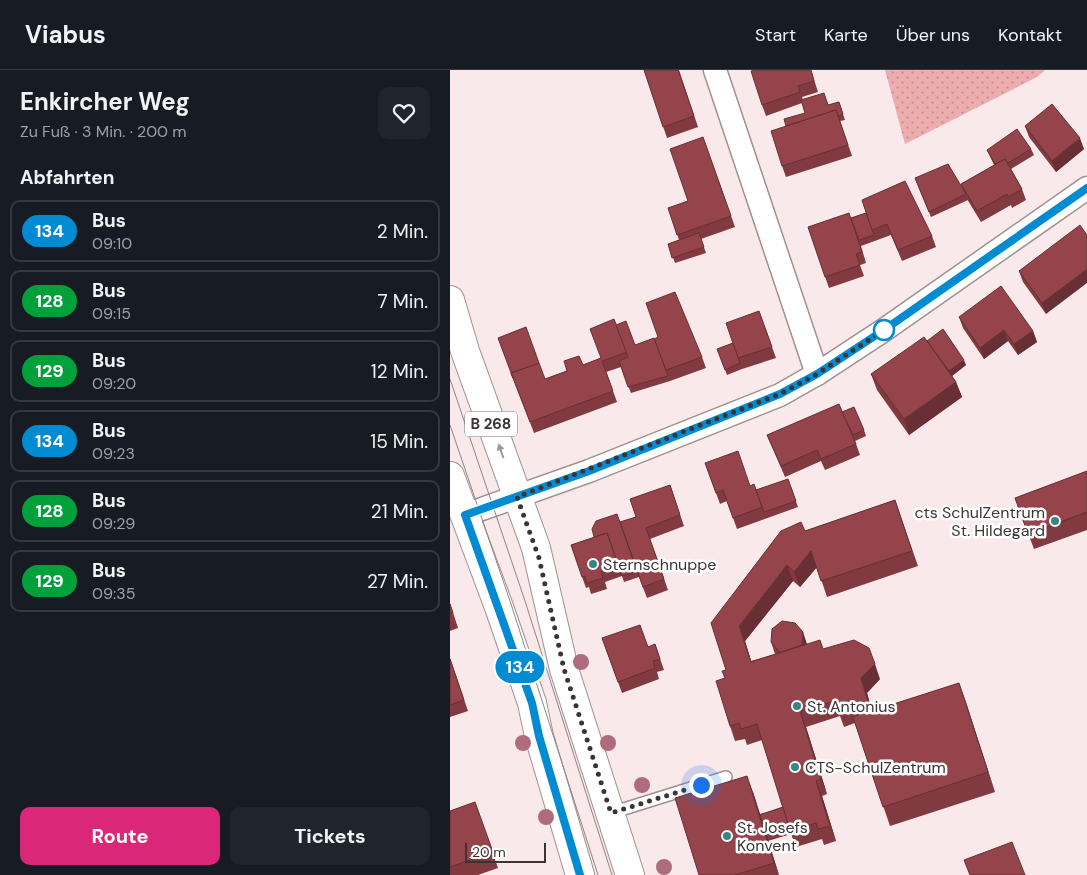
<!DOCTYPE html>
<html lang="de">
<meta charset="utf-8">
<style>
:root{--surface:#171b24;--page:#20242c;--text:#f1f3f6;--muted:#9ea1a6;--line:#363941;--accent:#db2777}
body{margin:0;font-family:"DM Sans",sans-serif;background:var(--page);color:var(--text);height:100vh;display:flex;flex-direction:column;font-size:19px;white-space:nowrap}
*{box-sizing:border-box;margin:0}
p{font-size:16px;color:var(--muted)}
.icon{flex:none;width:28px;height:28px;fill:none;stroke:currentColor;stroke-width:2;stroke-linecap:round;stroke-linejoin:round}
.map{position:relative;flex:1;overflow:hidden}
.details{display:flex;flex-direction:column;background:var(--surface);width:450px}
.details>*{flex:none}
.badge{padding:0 10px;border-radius:16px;font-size:18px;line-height:32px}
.scale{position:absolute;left:15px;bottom:12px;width:81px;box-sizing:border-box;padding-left:5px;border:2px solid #3a3434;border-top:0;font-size:14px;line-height:18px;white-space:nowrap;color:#3a3434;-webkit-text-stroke:4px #fff;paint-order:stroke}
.you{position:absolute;width:25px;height:25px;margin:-12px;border:4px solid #fff;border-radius:50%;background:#1a73e8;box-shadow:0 0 0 8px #1a73e833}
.map>.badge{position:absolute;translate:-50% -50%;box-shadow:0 0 0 2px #fff}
h2{padding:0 20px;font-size:19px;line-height:45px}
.round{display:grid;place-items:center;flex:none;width:52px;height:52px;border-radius:10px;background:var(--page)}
.headline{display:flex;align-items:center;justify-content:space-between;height:85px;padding:0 20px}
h1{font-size:24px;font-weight:700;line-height:38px}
.primary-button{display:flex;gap:10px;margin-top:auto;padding:10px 20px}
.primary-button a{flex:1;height:58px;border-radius:10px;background:var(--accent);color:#fff;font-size:20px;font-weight:700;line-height:58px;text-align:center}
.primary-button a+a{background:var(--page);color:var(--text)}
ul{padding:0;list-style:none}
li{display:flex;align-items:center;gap:15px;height:62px;margin:0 10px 8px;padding:0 10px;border:2px solid var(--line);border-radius:10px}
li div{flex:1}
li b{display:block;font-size:19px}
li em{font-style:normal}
li .badge{min-width:55px;font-weight:700;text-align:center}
header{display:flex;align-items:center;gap:30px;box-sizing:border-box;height:70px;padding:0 25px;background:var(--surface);border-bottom:1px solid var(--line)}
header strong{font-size:24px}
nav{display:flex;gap:28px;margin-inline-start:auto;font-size:18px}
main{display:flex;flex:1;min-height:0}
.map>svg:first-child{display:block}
.garden{fill:url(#garden-dots)}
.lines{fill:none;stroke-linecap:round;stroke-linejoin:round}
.lane-casing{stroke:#9f9191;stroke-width:14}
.street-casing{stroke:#9f9191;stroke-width:25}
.primary-casing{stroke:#9f9191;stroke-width:30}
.lane{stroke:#fff;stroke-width:11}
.street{stroke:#fff;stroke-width:22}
.primary{stroke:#fff;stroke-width:28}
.tram{stroke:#8f8485;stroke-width:1}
.tree{fill:#b06c7c}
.wall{fill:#803a40}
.shaded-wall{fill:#683034}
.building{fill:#95444b;stroke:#683034}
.oneway{fill:#9c9a9a}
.line-casing{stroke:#fff;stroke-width:11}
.line{stroke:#008bd2;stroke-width:8}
.walk{stroke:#3a3434;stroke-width:5;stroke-dasharray:0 9}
.stop-dot{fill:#fff;stroke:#008bd2;stroke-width:2.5}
.poi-dot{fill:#3b8485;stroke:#fff;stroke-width:2}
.labels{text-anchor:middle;stroke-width:5;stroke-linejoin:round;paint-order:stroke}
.shield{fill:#fff;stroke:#757171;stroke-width:1}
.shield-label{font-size:15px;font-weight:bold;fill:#3a3434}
.poi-label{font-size:16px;fill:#3a3434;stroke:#fff;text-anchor:start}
</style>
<header>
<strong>Viabus</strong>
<nav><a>Start</a><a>Karte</a><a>Über uns</a><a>Kontakt</a></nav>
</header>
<main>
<section class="details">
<div class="headline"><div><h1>Enkircher Weg</h1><p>Zu Fuß · 3 Min. · 200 m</p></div><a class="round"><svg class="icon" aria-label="heart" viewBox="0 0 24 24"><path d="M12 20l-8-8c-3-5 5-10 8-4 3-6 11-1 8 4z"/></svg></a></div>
<h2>Abfahrten</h2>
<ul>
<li><span class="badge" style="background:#008bd2;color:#fff">134</span><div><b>Bus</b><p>09:10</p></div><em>2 Min.</em></li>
<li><span class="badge" style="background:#00a13a;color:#fff">128</span><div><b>Bus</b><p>09:15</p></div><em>7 Min.</em></li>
<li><span class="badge" style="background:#00a13a;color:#fff">129</span><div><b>Bus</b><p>09:20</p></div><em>12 Min.</em></li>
<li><span class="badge" style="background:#008bd2;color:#fff">134</span><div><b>Bus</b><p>09:23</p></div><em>15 Min.</em></li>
<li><span class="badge" style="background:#00a13a;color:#fff">128</span><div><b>Bus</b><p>09:29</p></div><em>21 Min.</em></li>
<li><span class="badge" style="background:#00a13a;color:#fff">129</span><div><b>Bus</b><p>09:35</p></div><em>27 Min.</em></li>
</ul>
<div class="primary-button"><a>Route</a><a>Tickets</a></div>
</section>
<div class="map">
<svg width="637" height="805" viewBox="0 0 637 805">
<defs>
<pattern id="garden-dots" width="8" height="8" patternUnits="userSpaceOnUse" patternTransform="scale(1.25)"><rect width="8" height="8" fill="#edadaf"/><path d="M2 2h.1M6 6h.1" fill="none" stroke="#c18e8f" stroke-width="1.8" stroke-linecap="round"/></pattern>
</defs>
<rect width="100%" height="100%" fill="#f9e9ea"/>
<polygon class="garden" points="435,0 595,0 587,7 455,74"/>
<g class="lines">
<g class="lane-casing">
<polyline id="lane" points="161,743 276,707"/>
</g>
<g class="street-casing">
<g id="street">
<polyline points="265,0 367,304"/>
<polyline points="15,445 139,401 330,325 367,304 434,260 637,118"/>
</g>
</g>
<g class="primary-casing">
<g id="primary">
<polyline points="0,230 15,281 86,478 114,599 180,805"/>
<polyline points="0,406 49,537 82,633 89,666 130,805"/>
</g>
</g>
<use href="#lane" class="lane"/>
<use href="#street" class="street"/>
<use href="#primary" class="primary"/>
<g class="tram">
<polyline points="0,309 75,531 162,805"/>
<polyline points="0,355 61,534 148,805"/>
</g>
</g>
<g class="tree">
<circle cx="131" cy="592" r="8"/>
<circle cx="73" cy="673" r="8"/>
<circle cx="158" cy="673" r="8"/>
<circle cx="192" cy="715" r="8"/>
<circle cx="96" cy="747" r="8"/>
<circle cx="214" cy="797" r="8"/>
</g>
<g class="wall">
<polygon points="194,0 229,0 248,57 217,68"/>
<polygon points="361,0 368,22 352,27 353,30 378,35 389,32 395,50 390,51 402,86 336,107 332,96 336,56 355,43 352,33 316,46 312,35"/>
<polygon points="575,56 634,79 606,102 579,67"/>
<polygon points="253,67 285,157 251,169 256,183 225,193 218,174 229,170 218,138 238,131"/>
<polygon points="581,79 584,85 561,99 572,119 576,130 562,138 561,135 531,152 517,129 518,130 481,147 465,108 514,121 511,114 544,95 537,80"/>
<polygon points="412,130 482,166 486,177 452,191 441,165 411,176 416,193 410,195 414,206 379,218 358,157 401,148 416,143"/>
<polygon points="637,165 596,244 573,212 569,201"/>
<polygon points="309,241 326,288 292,299 277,305 267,279 283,273"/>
<polygon points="509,247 583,261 587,272 568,285 558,271 534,289 513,258"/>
<polygon points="166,255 185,275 252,287 256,298 220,311 181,323 171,297 156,302 167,332 84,363 48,268 95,309 151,288"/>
<polygon points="477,271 516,295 502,306 506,312 512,327 459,365 427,320 421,304"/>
<polygon points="392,342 414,360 416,366 405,371 410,385 375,400 371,391 335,407 317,365"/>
<polygon points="255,393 300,416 306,420 338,409 348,437 287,459 277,431 270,434"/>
<polygon points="637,401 637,460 584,479 565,428"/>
<polygon points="220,415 234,456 200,469 218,520 197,528 189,507 174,512 172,506 155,512 157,519 141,524 139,517 136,518 121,475 144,467 170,452 186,447"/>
<polygon points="445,430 468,496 377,527 367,497 350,517 343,511 295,571 301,591 325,584 321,572 357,574 373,579 430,609 417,623 422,641 509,613 545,722 440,756 405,653 394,657 390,646 356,657 377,724 372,726 386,771 374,775 372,769 346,777 341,764 318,771 317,768 329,805 249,805 303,722 310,744 333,737 312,670 297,675 295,669 285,671 280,656 275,608 276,600 355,461"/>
<polygon points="0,533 8,558 0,561"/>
<polygon points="152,568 198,577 205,574 214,600 207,602 209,609 172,623"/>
<polygon points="0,588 18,641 0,647"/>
<polygon points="25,732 48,798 28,805 0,805 0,741"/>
</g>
<g class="shaded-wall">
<polygon points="630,68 634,79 606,102 602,91"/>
<polygon points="637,199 637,213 596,244 592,233"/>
<polygon points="554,260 558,271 534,289 530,278"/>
<polygon points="583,261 587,272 568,285 564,274"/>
<polygon points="514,290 516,295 498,309 496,303"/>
<polygon points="506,312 512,327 459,365 454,349"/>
<polygon points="361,481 367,497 350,517 344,502"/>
<polygon points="337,495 343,511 295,571 306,607 289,556"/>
<polygon points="353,562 357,574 346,594"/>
<polygon points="425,594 430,609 417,623 424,648 418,632 411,608"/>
<polygon points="509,613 516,632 545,722 538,702"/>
<polygon points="350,641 356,657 377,724 371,709"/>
<polygon points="297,706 303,722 329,805 324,793"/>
<polygon points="366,711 372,726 386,771 380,756"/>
</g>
<g class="building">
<polygon points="194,0 228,0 244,46 213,57"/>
<polygon points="306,0 361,0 364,11 348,16 350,22 312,35 301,1"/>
<polygon points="374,23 378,35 389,32 393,44 388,46 386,40 336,56 334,49 355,43 351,30"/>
<polygon points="602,34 630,68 602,91 575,56"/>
<polygon points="386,40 398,75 332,96 321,61"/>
<polygon points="567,59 581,79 558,93 555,89 545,94 537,80"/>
<polygon points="253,67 281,146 227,165 218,138 238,131 220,79"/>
<polygon points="555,89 572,119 558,127 557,124 527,141 511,114"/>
<polygon points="498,94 516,124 479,142 465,108"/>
<polygon points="455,111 482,166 448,180 437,154 422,160 412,130"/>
<polygon points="399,143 412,182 406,184 410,195 375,207 358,157"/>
<polygon points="416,143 424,165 409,170 401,148"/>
<polygon points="630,155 637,165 637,199 592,233 569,201"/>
<polygon points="249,163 254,177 222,188 218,174"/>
<polygon points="551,216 583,261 564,274 554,260 530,278 509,247"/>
<polygon points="225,222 252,287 216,300 204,269 208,267 196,233"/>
<polygon points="309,241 322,277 288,288 276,253"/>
<polygon points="164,249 177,282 152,291 163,321 80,352 61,303 89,293 95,309 117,301 114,291 129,286 133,295 151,288 140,259"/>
<polygon points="176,251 185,275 204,268 218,306 178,317 169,291 178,287 166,255"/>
<polygon points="76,257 89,293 61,303 63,308 48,268"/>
<polygon points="493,259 514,290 499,301 477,271"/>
<polygon points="474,267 506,312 454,349 421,304"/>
<polygon points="283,273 290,293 275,300 267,279"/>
<polygon points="389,334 406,374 371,389 367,380 331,396 317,365"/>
<polygon points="404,337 414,360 403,365 392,342"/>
<polygon points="288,381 300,416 304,414 312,437 283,448 273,420 266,423 255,393"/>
<polygon points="637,401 637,442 578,464 565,428"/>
<polygon points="338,409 346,431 314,442 306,420"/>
<polygon points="220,415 230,445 196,458 214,509 193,517 170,452 186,447 180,429"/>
<polygon points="445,430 462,481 371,511 361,481 344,502 337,495 289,556 301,592 370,570 373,579 404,570 419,578 425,594 411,608 418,632 388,641 385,631 350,641 371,709 366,711 380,756 368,759 366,753 340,761 307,654 291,659 289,653 280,656 266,611 275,608 272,601 276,600 261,553 331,461 351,452 355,461"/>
<polygon points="167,444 187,501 172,506 157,463 144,467 142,459 146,451"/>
<polygon points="157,463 168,495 151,501 153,508 137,513 135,506 132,507 121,475"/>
<polygon points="0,534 3,543 0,543"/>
<polygon points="332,551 345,553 353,562 352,575 331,582 329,582 321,572 322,559"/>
<polygon points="190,555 198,577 205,574 210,589 203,591 205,598 168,612 152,568"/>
<polygon points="0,589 14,630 0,635"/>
<polygon points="509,613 538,702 433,737 403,647"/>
<polygon points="297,706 324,793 285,805 249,805 225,728"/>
<polygon points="25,732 43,782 0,797 0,741"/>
<polygon points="333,737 339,758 316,765 310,745"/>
<polygon points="562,772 575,805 520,805 514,790"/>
</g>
<defs><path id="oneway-solid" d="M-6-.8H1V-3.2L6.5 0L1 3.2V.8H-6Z" transform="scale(1.25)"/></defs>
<use class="oneway" href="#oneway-solid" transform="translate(51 381) rotate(-109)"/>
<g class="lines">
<g class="line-casing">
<polyline id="line" points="130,805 89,666 82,633 15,445 139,401 330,324 367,304 434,260 637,118"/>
</g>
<use href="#line" class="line"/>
<polyline class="walk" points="251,715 161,743 114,599 89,488 67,427 330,324 367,304 434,260"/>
</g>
<circle class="stop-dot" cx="434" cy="260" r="10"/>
<g class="poi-dot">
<circle cx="605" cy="451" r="5"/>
<circle cx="143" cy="494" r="5"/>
<circle cx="347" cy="636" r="5"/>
<circle cx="345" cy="697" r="5"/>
<circle cx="277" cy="766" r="5"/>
</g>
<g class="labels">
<rect class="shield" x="15" y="341.5" width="52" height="25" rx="4"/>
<g class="shield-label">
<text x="41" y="359">B 268</text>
</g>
<g class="poi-label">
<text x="595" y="448" text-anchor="end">cts SchulZentrum<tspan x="595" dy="18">St. Hildegard</tspan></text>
<text x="153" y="500">Sternschnuppe</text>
<text x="357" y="642">St. Antonius</text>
<text x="355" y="703">CTS-SchulZentrum</text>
<text x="287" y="763">St. Josefs<tspan x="287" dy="18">Konvent</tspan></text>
</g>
</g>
</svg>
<div class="scale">20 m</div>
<div class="you" style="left:251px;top:715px"></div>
<b class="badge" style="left:70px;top:597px;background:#008bd2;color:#fff">134</b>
</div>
</main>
